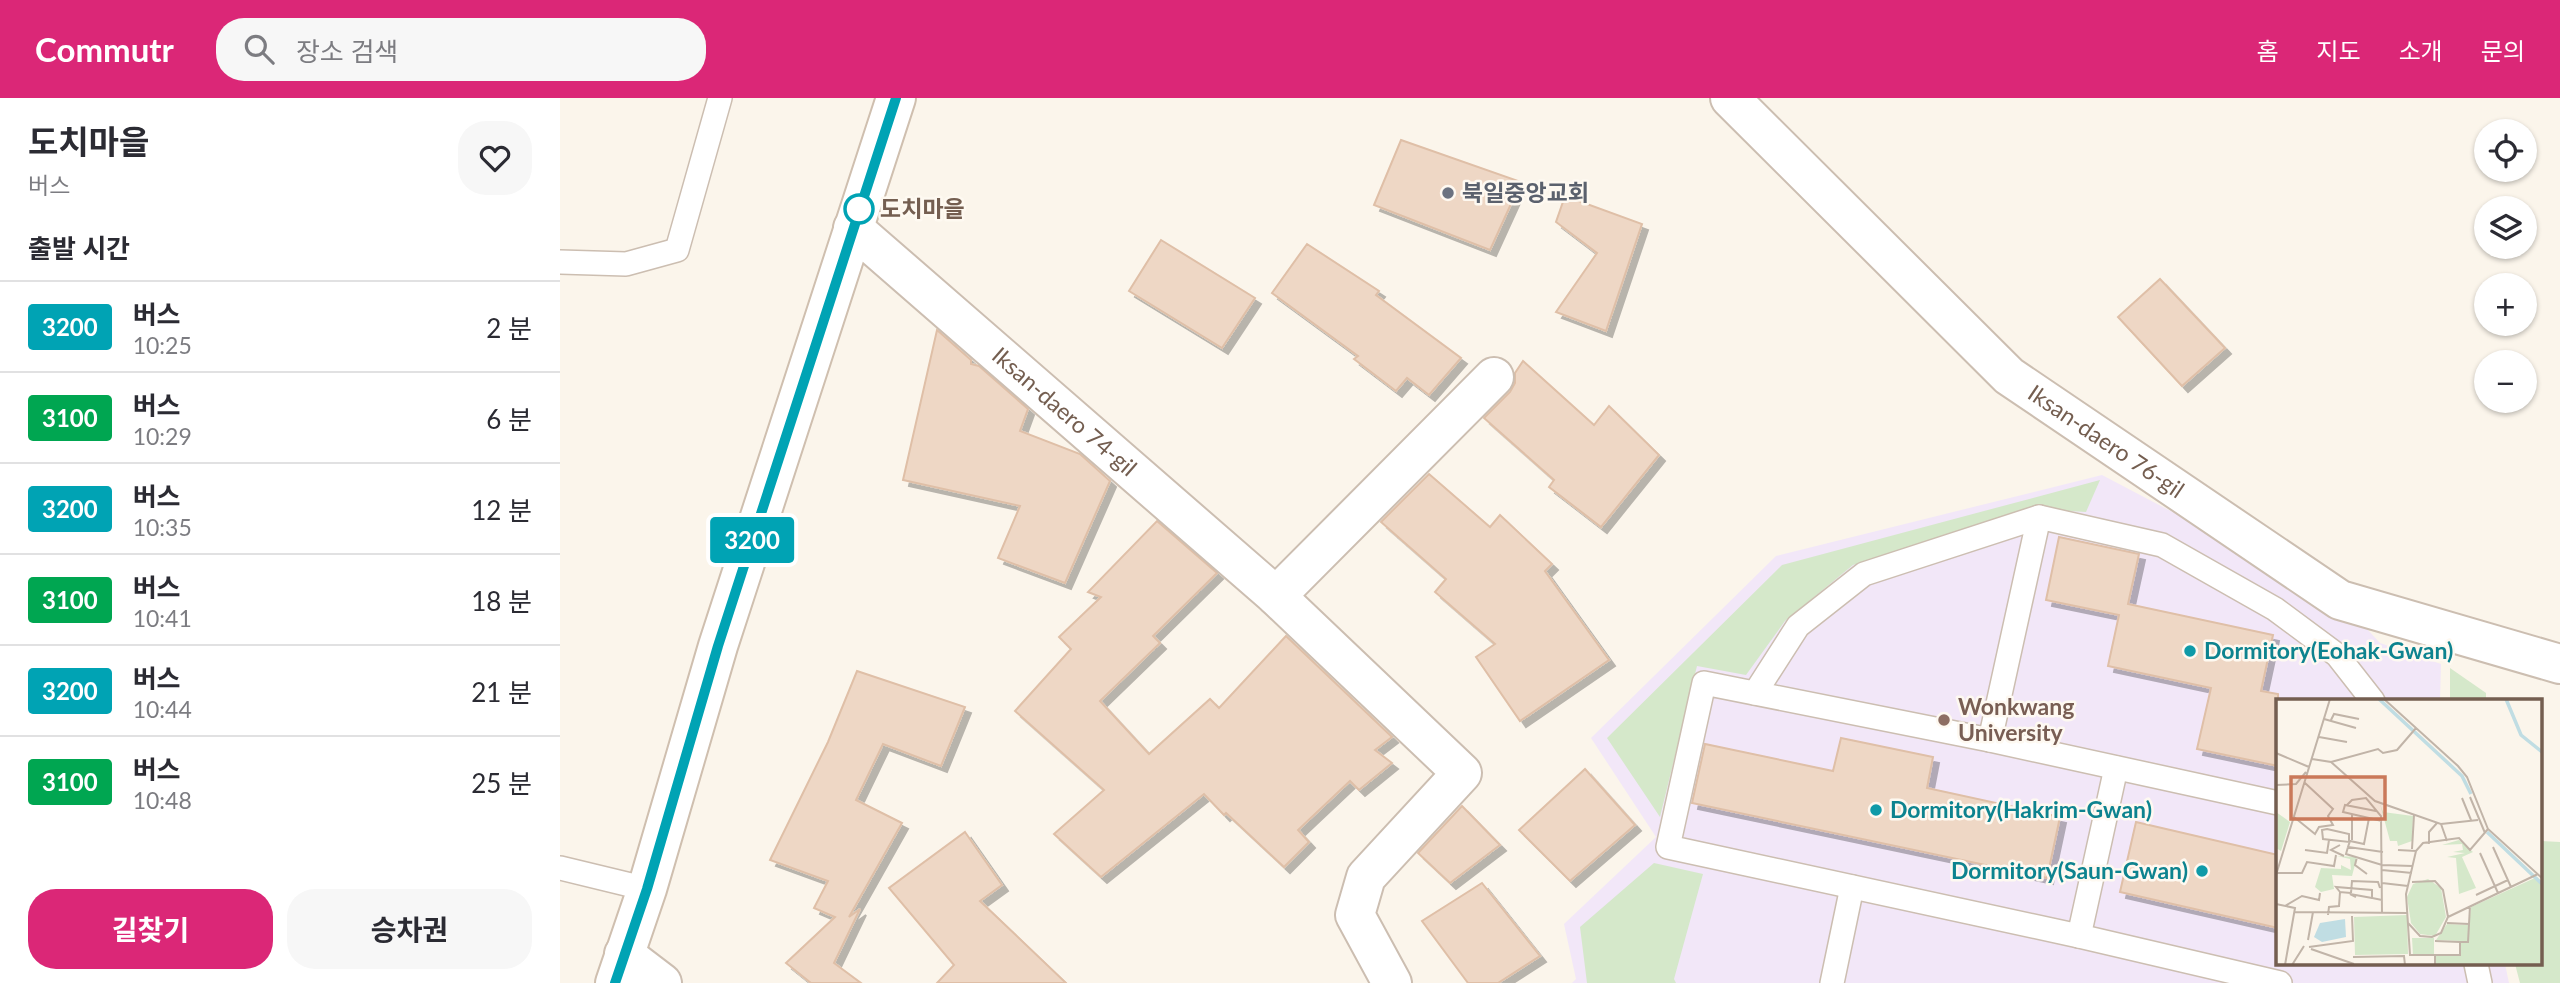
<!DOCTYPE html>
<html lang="ko">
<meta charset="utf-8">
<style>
:root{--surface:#fff;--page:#f7f7f7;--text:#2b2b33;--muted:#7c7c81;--line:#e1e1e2;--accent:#db2777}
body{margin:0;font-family:Lato,"Noto Sans KR",sans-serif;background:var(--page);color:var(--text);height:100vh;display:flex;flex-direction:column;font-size:26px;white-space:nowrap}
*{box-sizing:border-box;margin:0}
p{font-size:23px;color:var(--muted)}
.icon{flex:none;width:38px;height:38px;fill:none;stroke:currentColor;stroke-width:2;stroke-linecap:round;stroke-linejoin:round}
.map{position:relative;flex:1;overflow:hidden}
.sheet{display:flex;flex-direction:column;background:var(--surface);width:560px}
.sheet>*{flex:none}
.badge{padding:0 14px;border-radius:5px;font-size:24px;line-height:46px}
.controls{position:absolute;left:1914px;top:21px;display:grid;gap:14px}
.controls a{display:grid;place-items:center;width:63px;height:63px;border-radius:50%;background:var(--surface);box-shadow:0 2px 5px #0004;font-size:35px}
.map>.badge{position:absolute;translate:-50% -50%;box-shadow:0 0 0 4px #fff}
h2{padding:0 28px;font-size:26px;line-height:63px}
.round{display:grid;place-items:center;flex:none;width:74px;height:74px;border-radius:28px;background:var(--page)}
.summary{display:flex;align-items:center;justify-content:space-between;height:119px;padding:0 28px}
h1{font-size:33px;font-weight:700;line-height:52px}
.button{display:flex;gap:14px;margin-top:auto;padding:14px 28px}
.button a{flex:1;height:80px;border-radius:28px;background:var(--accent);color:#fff;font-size:28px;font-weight:700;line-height:80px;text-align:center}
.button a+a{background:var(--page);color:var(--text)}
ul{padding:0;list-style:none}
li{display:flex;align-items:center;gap:21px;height:91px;padding:0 28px;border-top:2px solid var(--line)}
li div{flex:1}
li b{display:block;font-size:26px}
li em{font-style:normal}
li .badge{min-width:77px;font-weight:700;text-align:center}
header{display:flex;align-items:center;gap:42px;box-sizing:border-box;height:98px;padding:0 35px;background:var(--accent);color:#fff}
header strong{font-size:33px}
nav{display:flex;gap:38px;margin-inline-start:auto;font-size:24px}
.search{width:490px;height:63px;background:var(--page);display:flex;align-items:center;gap:18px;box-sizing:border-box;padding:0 24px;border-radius:28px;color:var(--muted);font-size:26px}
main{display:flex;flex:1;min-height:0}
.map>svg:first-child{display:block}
.education{fill:#f2e7f8}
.green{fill:#d5e8ca}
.building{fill:#eed7c5;stroke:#dfbfa7;stroke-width:2;filter:url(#shadow)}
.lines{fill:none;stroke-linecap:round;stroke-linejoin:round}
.service-casing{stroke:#ccbeb1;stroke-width:26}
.minor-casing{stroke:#ccbeb1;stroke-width:42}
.secondary-casing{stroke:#cfbfaf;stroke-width:42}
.service{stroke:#fff;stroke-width:23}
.minor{stroke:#fff;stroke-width:38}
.secondary{stroke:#fff;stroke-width:38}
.line-casing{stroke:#fff;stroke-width:16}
.line{stroke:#00a3b4;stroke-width:10}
.worship-dot{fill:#6b7280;stroke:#fef9f1;stroke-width:2.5}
.stop-dot{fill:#fff;stroke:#00a3b4;stroke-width:3.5}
.culture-dot{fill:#0f9aa8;stroke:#fef9f1;stroke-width:2.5}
.education-dot{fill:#8d6e63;stroke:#fef9f1;stroke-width:2.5}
.labels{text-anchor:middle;stroke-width:5;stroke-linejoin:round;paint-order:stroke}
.worship-label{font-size:23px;font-weight:bold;fill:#5b616d;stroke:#fef9f1;text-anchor:start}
.stop-label{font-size:23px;font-weight:bold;fill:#745e50;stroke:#fef9f1;text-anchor:start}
.street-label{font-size:23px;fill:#745e50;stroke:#fef9f1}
.culture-label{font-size:23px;font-weight:bold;fill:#0d838f;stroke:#fef9f1;text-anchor:start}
.education-label{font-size:23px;font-weight:bold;fill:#785e54;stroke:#fef9f1;text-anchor:start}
.inset-river{fill:none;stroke:#c0dde3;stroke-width:3.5}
.inset-road{fill:none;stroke:#c1b4a8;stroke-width:2}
.view{fill:#ca795a;fill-opacity:0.15;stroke:#ca795a;stroke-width:3.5}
.inset-edge{fill:none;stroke:#745e50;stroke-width:3.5}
</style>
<header>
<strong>Commutr</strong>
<div class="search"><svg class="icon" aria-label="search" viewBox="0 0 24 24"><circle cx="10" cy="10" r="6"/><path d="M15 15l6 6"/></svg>장소 검색</div>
<nav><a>홈</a><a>지도</a><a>소개</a><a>문의</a></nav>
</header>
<main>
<section class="sheet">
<div class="summary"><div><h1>도치마을</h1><p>버스</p></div><a class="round"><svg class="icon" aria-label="heart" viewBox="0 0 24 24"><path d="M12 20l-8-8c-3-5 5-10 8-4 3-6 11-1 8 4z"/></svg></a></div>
<h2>출발 시간</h2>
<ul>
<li><span class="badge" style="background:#00a3b4;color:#fff">3200</span><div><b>버스</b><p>10:25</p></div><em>2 분</em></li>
<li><span class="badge" style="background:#00a651;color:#fff">3100</span><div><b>버스</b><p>10:29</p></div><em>6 분</em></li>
<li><span class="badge" style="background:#00a3b4;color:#fff">3200</span><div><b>버스</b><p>10:35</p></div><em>12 분</em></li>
<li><span class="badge" style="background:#00a651;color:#fff">3100</span><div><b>버스</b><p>10:41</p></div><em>18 분</em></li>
<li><span class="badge" style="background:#00a3b4;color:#fff">3200</span><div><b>버스</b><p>10:44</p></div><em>21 분</em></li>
<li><span class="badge" style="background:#00a651;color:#fff">3100</span><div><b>버스</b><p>10:48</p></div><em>25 분</em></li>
</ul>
<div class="button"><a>길찾기</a><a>승차권</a></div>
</section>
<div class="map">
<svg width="2000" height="885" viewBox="0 0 2000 885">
<defs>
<filter id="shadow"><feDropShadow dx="6" dy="6" stdDeviation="0" flood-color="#0004"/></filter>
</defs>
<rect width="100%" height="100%" fill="#fbf5eb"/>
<polygon class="education" points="1542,377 1780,502 1820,545 1881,566 1880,603 1718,603 1718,866 1945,866 1949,885 1012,885 1016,881 1004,826 1096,739 1031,640 1216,458"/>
<g class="green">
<polygon points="1540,382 1526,414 1474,411 1293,467 1225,523 1186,577 1137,568 1100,719 1047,640 1222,467"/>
<polygon points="1890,570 1926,595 1926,603 1890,603"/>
<polygon points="1981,743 2000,744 2000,885 1960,885 1955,866 1981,866"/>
<polygon points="1094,765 1143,776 1114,881 1116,885 1027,885 1020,829"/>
</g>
<g class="building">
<polygon points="841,42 961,84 930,152 814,107"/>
<polygon points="1005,98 1082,126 1046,233 996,214 1037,155 996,124"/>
<polygon points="601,142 695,200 662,250 569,193"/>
<polygon points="747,146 819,193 816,197 901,260 869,297 847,280 836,293 794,261 798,258 712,195"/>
<polygon points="1600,181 1665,250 1622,288 1558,219"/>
<polygon points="377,232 411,262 411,266 419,268 468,311 460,333 520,356 550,383 505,485 438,460 460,408 343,382"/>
<polygon points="963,263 1034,327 1049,308 1099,357 1041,429 989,389 994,382 924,320 950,294 955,285 955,275"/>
<polygon points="869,376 930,429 940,417 992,466 985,473 1049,562 960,623 916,559 935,546 875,494 886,481 821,424"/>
<polygon points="597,423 657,475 593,538 600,545 540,603 589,656 650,601 659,610 726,538 832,639 815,652 832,665 799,692 790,683 738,732 749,744 724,769 666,715 664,717 644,696 541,779 494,736 544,692 455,613 511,551 499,539 541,499 528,494"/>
<polygon points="1499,439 1579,456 1568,506 1713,537 1701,593 1718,596 1718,668 1637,651 1651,590 1548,568 1559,517 1486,502"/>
<polygon points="297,573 405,609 381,668 323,646 296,702 342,725 289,819 300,811 274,865 301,885 251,885 226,865 275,819 254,810 268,783 210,762 268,644"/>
<polygon points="1281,640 1373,659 1367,690 1500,719 1487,780 1132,705 1145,646 1273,673"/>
<polygon points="1025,671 1075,727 1010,783 959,732"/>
<polygon points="902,708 940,747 890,785 858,755"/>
<polygon points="1576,724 1718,757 1718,830 1560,794"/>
<polygon points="405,734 442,787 420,803 506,885 377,885 394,867 329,790"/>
<polygon points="922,785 980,858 938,885 908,885 862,823"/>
</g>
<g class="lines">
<g class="service-casing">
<g id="service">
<polyline points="0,164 66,166 117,152 160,0"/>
<polyline points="1195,595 1238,528 1304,476 1479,419 1602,447 1715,511 1777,557 1813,603"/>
<polyline points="1430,642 1479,419"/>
<polyline points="1718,705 1430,642 1144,585 1108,749 1519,838 1720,885"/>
<polyline points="0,770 87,791"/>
<polyline points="1519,838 1556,670"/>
<polyline points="1916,866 1920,885"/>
<polyline points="1272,885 1292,789"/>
</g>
</g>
<g class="minor-casing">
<g id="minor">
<path id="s1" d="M1170,0L1449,278L1780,502L2000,566"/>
<path id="s2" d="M293,130L716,498L902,675L806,779L795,817L832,885"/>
<polyline points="716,498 934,279"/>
<polyline points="64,856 102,885"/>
</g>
</g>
<g class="secondary-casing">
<polyline id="secondary" points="55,885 87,791 158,548 336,0"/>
</g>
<use href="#service" class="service"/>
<use href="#minor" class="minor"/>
<use href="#secondary" class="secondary"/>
</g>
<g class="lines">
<g class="line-casing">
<polyline id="line" points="55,885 87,791 158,548 336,0"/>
</g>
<use href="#line" class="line"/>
</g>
<circle class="worship-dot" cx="888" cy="95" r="7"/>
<circle class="stop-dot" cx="299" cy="111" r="14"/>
<g class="culture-dot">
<circle cx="1630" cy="553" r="7"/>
<circle cx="1316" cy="712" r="7"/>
<circle cx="1642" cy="773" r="7"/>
</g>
<circle class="education-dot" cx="1384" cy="622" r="7"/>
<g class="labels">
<g class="worship-label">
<text x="902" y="103">북일중앙교회</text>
</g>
<g class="stop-label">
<text x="320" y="119">도치마을</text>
</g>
<g class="street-label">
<text dy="8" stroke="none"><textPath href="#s2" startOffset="280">Iksan-daero 74-gil</textPath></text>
<text dy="8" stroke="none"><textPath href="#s1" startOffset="511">Iksan-daero 76-gil</textPath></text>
</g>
<g class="culture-label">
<text x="1644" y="561">Dormitory(Eohak-Gwan)</text>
<text x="1330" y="720">Dormitory(Hakrim-Gwan)</text>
<text x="1628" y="781" text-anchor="end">Dormitory(Saun-Gwan)</text>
</g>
<g class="education-label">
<text x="1398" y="617">Wonkwang<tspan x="1398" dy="26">University</tspan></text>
</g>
</g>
<g transform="translate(1716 601)">
<rect width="266" height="266" fill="#fbf5eb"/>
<path d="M104,105L107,113L137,117L136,142L122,147L121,142H114ZM0,113L14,123L5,152L0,149ZM183,141L197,153L186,158L200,189L183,195L180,159L171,158L189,154L177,153L187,151L186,145L166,146ZM61,157L81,158L76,177L56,176L58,190L45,193L39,188L45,169L65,170V166L75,171L74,160ZM261,178L266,183V265L160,266V257H185V242L160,241L171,225L193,226L195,208ZM152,180L165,189L170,218L159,237L144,235L135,224L131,198L137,185ZM131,216L132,255L79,256L78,218ZM136,239H158V256H137Z" fill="#d5e8ca"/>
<path d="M69,220L70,238L46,243L38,238L44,224Z" fill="#c0dde3"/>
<path class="inset-river" d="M103,0L186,77L195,95M230,0L245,36L266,53M211,133L266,185"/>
<path class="inset-road" d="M108,0L182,67L191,78L212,130L266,179M48,20L80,29M55,21L58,15L83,20M43,38L71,43M0,54L33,68M36,60L55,63L99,102L165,125L171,142M55,63L102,50L107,54L121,51L140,29M0,86L20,85L30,73M194,98L209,134M186,99L195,121M71,106L76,101L90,99L105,117L106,215M100,112L69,106L67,113L106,122M76,115V141M18,118L39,135L43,128L57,126L52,117L57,110L29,84M93,119L88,145L74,142L72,148L107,153M165,125L202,121M51,130L73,135V143L47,140L46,131ZM153,145V133L161,124M64,146L55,151L68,157M72,148L70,155L106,166L136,167M217,148L235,188M136,150L138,116M29,151L51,154L53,141M122,151L140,152L147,144L183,139L194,151L212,130M204,154L222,194M81,158L79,166L91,175M106,171L136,174M1,174H26L31,163L58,167L60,156M0,176L54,0M106,184L132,187M64,193L60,188L96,191V199L106,201M75,194L76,182L102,183L104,189M200,196L232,181M80,198L74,195L96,199M0,205L19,209L9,266M9,207L26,197L43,201L44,194M18,213L132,214M52,216L53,208L63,207L64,193L75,194M172,218L262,175M132,224L144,237L156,238L165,234L172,218L167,191L159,182L136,183M171,224L193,225M32,241L37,213M159,242L184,243M33,248L77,242L76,217M35,250L78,265M133,256H159V266M134,256L130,195L140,152M159,256H184V243H192L194,207M77,258L128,257L129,266M16,266L28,247"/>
<path class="view" d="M15,78H109V120H15Z"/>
<rect width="266" height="266" class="inset-edge"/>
</g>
</svg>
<div class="controls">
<a><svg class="icon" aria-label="locate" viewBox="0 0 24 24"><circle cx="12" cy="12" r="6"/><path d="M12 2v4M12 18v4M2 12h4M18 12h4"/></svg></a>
<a><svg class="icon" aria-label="layers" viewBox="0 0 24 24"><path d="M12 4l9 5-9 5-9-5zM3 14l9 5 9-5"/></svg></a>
<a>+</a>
<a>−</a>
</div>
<b class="badge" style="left:192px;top:442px;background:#00a3b4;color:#fff">3200</b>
</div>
</main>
